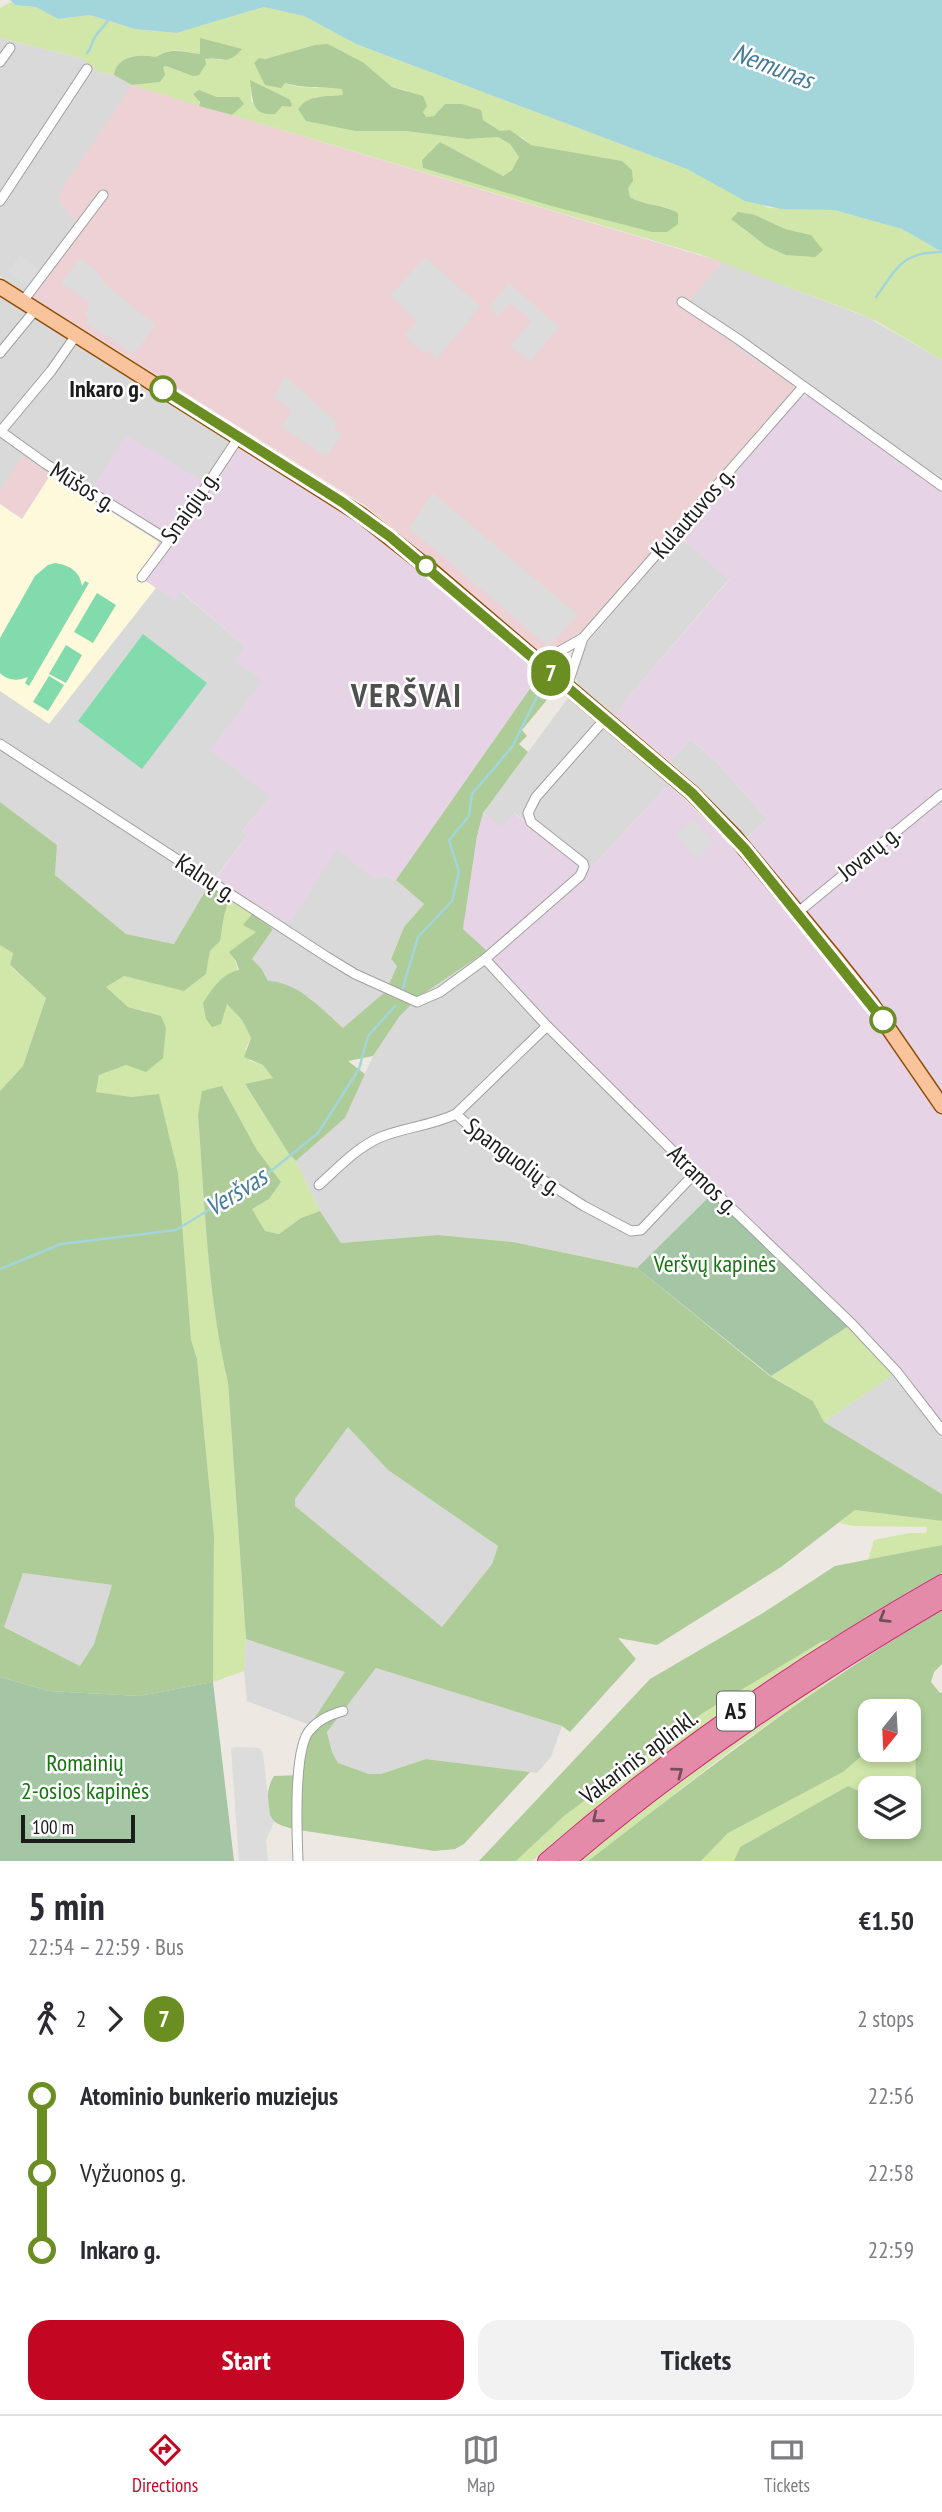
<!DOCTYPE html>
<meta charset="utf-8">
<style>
:root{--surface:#fff;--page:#f2f2f3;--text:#2b2b33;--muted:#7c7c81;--line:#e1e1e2;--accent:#c30621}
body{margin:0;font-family:"PT Sans Narrow",sans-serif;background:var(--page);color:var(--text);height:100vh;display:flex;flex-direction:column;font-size:26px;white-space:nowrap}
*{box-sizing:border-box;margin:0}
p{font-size:23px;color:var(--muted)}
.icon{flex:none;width:38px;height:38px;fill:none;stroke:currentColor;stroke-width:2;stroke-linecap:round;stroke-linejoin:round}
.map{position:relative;height:1861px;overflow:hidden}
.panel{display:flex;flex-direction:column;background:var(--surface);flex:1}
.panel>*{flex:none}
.badge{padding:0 14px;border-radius:23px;font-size:24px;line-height:46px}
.needle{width:46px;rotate:198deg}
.tools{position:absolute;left:858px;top:1699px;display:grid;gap:14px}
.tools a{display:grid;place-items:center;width:63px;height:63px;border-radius:14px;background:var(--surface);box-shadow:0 4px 10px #0003;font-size:35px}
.scale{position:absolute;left:21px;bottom:18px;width:114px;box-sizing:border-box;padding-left:7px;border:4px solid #1c1c1c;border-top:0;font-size:19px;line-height:24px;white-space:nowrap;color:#1c1c1c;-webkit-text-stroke:5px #fff;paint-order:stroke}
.map>.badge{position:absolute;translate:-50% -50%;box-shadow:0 0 0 4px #fff}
.legs{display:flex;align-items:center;gap:10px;height:77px;padding:0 28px;font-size:23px}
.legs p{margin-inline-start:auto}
.overview{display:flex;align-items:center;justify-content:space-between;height:119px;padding:0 28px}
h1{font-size:38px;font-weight:700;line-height:52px}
.primary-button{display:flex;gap:14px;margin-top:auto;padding:14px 28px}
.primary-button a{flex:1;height:80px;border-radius:21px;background:var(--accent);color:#fff;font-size:28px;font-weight:700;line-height:80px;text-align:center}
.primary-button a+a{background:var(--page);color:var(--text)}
ul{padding:0 28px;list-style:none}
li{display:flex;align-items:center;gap:24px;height:77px;font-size:26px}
li i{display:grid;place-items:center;width:10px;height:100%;margin:0 9px;background:currentColor}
li i::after{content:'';width:18px;height:18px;margin:-9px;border:5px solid;border-radius:50%;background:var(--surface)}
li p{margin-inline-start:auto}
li:first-child i{background:linear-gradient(#0000 50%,currentColor 0)}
li:last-child i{background:linear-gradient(currentColor 50%,#0000 0)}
.tabs{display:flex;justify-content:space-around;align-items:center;height:98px;border-top:2px solid var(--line);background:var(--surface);font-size:19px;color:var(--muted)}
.tabs a{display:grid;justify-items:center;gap:4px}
.tabs .selected{color:var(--accent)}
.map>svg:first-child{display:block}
.residential{fill:#dad9d9}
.commercial{fill:#eed1d4}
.industrial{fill:#e6d4e6}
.education{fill:#fef9da}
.grass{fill:#d0e7a9;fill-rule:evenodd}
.forest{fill:#aecc98;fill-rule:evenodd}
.cemetery{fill:#a4c6a4}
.pitch{fill:#81dbac}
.parking{fill:#dcdcdc}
.water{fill:#a3d6da}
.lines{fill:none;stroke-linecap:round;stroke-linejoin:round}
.stream{stroke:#a3d6da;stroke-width:2.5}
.street-casing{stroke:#a0a0a0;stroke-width:11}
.primary-casing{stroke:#904e04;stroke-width:17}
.highway-casing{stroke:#d2287b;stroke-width:18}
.street{stroke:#fff;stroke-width:9}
.primary{stroke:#f9c39c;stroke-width:14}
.highway{stroke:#e38ba8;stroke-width:16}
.oneway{stroke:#764e5b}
.line-1-casing{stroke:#fff;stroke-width:16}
.line-1{stroke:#6b8e23;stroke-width:10}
.stop-1-dot{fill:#fff;stroke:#6b8e23;stroke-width:3.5}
.labels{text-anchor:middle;stroke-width:5;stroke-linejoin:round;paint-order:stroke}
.shield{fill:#fff;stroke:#606060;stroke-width:2}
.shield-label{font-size:23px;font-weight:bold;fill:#1c1c1c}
.stop-label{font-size:24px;font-weight:bold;fill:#1c1c1c;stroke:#fff;text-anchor:end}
.street-label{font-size:24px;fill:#1c1c1c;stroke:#fff}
.park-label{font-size:24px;fill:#14760e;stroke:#fff}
.water-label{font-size:26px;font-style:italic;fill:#467b9a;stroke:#fff}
.district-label{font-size:32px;font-weight:bold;letter-spacing:2px;fill:#4f4f4f;stroke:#fff}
</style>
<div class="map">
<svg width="942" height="1861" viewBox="0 0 942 1861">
<rect width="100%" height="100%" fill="#ede8e2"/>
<g class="residential">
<polygon points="0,38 81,58 99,72 114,75 132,85 80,227 24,292 0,276"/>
<polygon points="722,262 867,317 942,360 942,482 810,388 763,366 683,307"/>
<polygon points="0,296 237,445 159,542 181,592 245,646 262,681 271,797 242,831 247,836 216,877 337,848 374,878 384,875 396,880 424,904 404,927 391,958 397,966 386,991 343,1028 309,997 268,982 261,968 252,959 273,929 210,885 174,944 126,934 55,875 57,845 0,802 0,504 22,519 0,491"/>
<polygon points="685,541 729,579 627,699 616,716 579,685 575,677 579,660 588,642 667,550"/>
<polygon points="568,698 669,784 594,865 578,865 515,813 502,828 483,813"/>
<polygon points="690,739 718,763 767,819 747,838 699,787 670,762"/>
<polygon points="487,951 715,1191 637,1268 513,1242 438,1235 341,1243 320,1211 296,1161 345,1118 373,1056 399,1017 420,996"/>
<polygon points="897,1372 942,1430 942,1494 824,1422"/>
<polygon points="348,1427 388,1470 498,1546 492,1564 442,1627 295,1506 295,1499"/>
<polygon points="23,1573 112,1585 94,1644 80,1666 3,1626"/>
<polygon points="246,1639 346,1672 310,1725 247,1701 244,1671"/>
<polygon points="376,1668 562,1726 551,1757 537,1773 427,1759 381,1774 369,1774 338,1763 332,1752 327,1732"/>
</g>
<g class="commercial">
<polygon points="132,85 722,262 684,307 763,366 768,363 793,383 794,389 583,630 553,652 545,653 539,651 366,506 24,292 80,227 57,197"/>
<polygon points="23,456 51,474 21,519 0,504 0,491"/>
</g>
<g class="industrial">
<polygon points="805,396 814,398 942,489 942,1430 897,1372 695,1173 463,929 477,836 483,813 502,827 514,813 577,864 594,865 669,784 735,850 767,819 718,763 690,739 670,762 616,716 627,699 729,580 685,541 687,531 785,412 796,400"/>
<polygon points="126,435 209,485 237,445 341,511 386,544 540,674 396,880 384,875 374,878 337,849 289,924 216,878 247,836 242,831 271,797 210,750 262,681 235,660 245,646 182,592 175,600 140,577 159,541 87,497"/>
</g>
<polygon class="education" points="51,474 159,542 140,577 156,588 49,724 0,691 0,504 22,519"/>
<g class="grass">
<path d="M11,2L15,5L36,7L58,19L90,15L135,29L175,33L264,7L304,16L356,44L687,169L769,208L834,210L902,229L942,252V360L878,322L858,313L699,254L232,115L239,106V97H217L199,90V106L132,85L160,82L163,67L166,66L182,72C200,61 204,56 225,61L200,39V54C183,51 171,47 156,57C138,54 117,56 114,75L99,72L81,58L0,38V8ZM315,45L364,63L392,87L406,90L426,117L434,116L445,104L483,120L500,131L522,137L531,145L622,161L630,197C645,206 663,203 678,213L652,232L429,170L440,142L502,176L512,170L519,157L510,144L498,137L467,139L406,131H356L314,97L343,95L342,88C326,86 298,91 284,82C275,76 267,65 259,58L265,59ZM251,85L291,107L251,102ZM755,215L785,229L811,235L766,246L743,229Z"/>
<path d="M229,899L252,914L244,925L257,932L230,952C244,972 235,983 227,1004L242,1020L251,1038L245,1049L250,1061L263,1065L274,1079L245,1085L289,1154L296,1161L320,1211L301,1218L279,1234L265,1231L251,1209L269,1199L281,1182L257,1150L223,1087L198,1115C205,1204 207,1295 228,1381L246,1639L244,1671L213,1682L214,1535L197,1359L191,1340L159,1095L132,1097L96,1092L99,1075L126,1065L146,1011L128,1007L106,987L124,976L184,991L206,974L210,951L220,941L224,916Z"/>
<polygon points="0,945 13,953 10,966 46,998 23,1066 0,1091"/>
<polygon points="852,1324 897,1372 824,1422 813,1401 771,1376"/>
<polygon points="855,1510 942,1521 942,1545 868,1560 874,1540 909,1533 926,1533 927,1527 854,1526 839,1523"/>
<polygon points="832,1639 663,1754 532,1861 516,1861 564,1816 703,1713 821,1642"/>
<path d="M851,1666L731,1750L588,1861H579C666,1790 754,1721 851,1666Z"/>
<polygon points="908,1743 915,1749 916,1784 908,1800 908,1788 870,1788 870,1796 848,1786 740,1847 734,1861 701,1861 728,1833 843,1772 870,1749 908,1750"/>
</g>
<g class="forest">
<path d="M200,38L242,49C226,67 224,56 205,59L206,64L199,75L193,76L166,66L163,67L165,75L160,82L132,85L114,75C117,56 138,54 156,57C171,47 183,52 200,54Z"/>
<path d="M328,44L364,63L392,87L423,96L427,106L423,112L426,117L434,116L445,104H462L481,110L483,120L500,131L510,130L531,145L622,161L632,170L633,181L628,188L630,197C645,206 663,204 678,213V224L667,232H652L552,206L423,168L422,160L440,142L503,176L512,170L519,157L510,144L498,137L467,139L406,131H356L306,121L298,109C309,94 326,97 343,95L342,89C323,86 303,89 285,83L281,88L265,85L254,63L259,58L265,59L315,45Z"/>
<path d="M250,80L289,99L292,104L291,107L282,106L275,114C250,116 253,98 250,80Z"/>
<polygon points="199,90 217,97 239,97 244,104 232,115 199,106 200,102 193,94"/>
<polygon points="738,212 755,215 785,229 811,235 823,250 815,257 786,255 766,246 731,219"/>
<path d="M536,680L551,695L522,730L527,736L519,744L528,752L483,813L477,836L463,929L487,951L420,996L399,1017L373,1056L348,1061L365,1074L345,1118L296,1161L289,1154L245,1084L273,1078L263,1065L244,1057L251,1038L242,1020L227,1004L221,1024L212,1027L206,1019L203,1003C212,989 222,973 239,970L236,961L229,952L256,932L243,925L252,914L273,929L252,959L261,968L268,981C298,982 322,1009 343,1028L386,991L397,966L391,959L404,927L424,904L396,880Z"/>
<path d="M0,802L57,845L55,875L126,934L174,944L209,885L229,899L224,916L220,941L210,951L206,974L184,991L124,976L106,987L128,1007L161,1016L166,1028L163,1058L146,1072L126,1065L99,1075L96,1092L132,1097L159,1094L178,1173L191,1340L197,1359L214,1535L213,1682L139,1696L49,1691L0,1677V1091L23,1066L46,998L10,965L13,953L0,945ZM23,1573L112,1585L94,1644L80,1666L4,1627Z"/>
<path d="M222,1086L257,1150L281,1182L269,1199L252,1209L265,1231L279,1234L301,1218L320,1211L341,1243L438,1235L513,1242L637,1268L770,1376L813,1401L824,1422L942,1494V1521L855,1510L781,1567L657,1645L618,1638L636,1659L570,1732L562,1726L376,1668L327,1732L332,1752L338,1763L369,1774H381L426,1759L530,1772L464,1844L455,1849L434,1851L293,1829C287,1827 277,1825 273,1820C264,1809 267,1786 274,1776L303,1775L305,1748L310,1725L345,1672L246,1639L228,1382C207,1295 205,1204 198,1115L202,1091ZM348,1427L388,1470L498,1546L492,1564L442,1627L295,1506V1499Z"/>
<polygon points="942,1545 942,1573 832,1639 821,1642 703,1713 564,1816 516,1861 479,1861 650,1679 763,1613 835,1566"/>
<path d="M942,1610V1664L934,1672L931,1682L940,1693L942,1692V1861H734L740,1847L848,1786L870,1796V1827H908V1800L916,1784L915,1750L908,1743V1712H870V1749L843,1772L728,1833L701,1861H588C703,1772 817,1684 942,1610Z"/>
</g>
<g class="cemetery">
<polygon points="715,1191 852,1324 771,1376 637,1268"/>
<polygon points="0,1677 49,1691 139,1696 213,1682 234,1861 0,1861"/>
</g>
<g class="pitch">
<path d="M55,563C69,565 80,571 82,586L85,581L89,583L29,686L25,683L28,677C18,681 8,681 0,673V638L35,576L48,565Z"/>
<polygon points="97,593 116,605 93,643 74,632"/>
<polygon points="143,634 207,683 142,769 78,721"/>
<polygon points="66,645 82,655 66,683 49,674"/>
<polygon points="49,676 64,685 48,711 33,702"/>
</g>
<g class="parking">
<polygon points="20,255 41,270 28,287 8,272"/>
<polygon points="425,257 480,306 437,360 427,350 423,353 404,335 417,322 390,295"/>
<polygon points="79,259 95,269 105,284 156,325 134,354 86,323 89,317 85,315 90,303 61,283"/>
<polygon points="509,283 559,327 530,362 510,346 531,321 510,303 498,316 489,308"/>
<polygon points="285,376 338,423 334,429 342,435 326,457 281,427 292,411 274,397"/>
<polygon points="433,493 578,615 549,647 409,528"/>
<polygon points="694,819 714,843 696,859 675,835"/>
<polygon points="236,1747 260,1748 263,1754 270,1815 274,1822 266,1840 268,1861 239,1861 231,1748"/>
</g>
<polygon class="water" points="10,0 942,0 942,252 902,229 834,210 781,209 745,201 687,169 356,44 304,16 264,7 176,33 135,29 90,15 58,19 36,7 15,5"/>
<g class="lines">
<g class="stream">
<path d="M87,53C92,48 91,43 95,37C98,31 105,26 109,19"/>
<path d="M876,297C898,267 902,252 942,252"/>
<polyline points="402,991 418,937 452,901 459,872 449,840 469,816 472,794 512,747 540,691"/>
<polyline points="0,1269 61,1244 176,1230 266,1175 318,1133 359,1069 368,1036 395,1006"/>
</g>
<g class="street-casing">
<g id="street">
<polyline points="0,62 10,48"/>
<polyline points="0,201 87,69"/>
<polyline points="23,301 103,195"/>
<polyline points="682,302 738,339 942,486"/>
<polyline points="0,353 36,309"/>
<polyline points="0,431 46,464 168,540"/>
<polyline points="0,432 51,371 77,334"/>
<polyline points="142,577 178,529 239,437"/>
<polyline points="543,665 553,655 583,638 803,387"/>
<polyline points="567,686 583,638"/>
<polyline points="0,744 327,957 355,974 417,1002 440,992 485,959 580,876 584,867 583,863 531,822 528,813 536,797 605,719"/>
<polyline points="797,913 942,794"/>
<polyline points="485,959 547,1026 695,1173 852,1324 897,1372 942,1430"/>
<polyline points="456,1114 547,1026"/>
<path d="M319,1185C338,1168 357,1147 381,1137C405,1127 431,1126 456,1114L493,1148L584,1206L631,1231L641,1230L695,1173"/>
<path d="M298,1861C297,1834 293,1748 310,1730C318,1720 332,1714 343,1711"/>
</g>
</g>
<g class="primary-casing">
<polyline id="primary" points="0,287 361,515 432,571 692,793 735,837 835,958 871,1003 942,1106"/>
</g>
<g class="highway-casing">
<g id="highway">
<path d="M546,1861C668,1755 801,1663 942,1583"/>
<path d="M567,1861C684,1761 810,1678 942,1600"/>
</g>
</g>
<use href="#street" class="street"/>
<use href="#primary" class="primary"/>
<use href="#highway" class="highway"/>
</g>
<defs><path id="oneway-chevron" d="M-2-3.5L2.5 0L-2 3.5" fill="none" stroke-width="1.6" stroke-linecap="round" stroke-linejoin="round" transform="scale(1.75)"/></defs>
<g class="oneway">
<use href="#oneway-chevron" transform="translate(884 1618) rotate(149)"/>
<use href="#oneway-chevron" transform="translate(678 1772) rotate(-37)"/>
<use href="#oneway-chevron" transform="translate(597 1818) rotate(141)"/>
</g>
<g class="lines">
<g class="line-1-casing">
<polyline id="line-1" points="163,389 342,502 389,536 692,793 745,849 883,1020"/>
</g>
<use href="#line-1" class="line-1"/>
</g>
<g class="stop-1-dot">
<circle cx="163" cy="389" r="12"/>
<circle cx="426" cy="566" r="9"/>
<circle cx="883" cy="1020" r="12"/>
</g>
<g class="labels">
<rect class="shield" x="717" y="1691.5" width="38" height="39" rx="5"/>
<g class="shield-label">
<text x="736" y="1719">A5</text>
</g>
<g class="stop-label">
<text x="144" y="397">Inkaro g.</text>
</g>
<g class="street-label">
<text transform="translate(83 487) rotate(32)" y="8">Mūšos g.</text>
<text transform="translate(190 507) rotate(-55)" y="8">Snaigių g.</text>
<text transform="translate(693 513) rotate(-49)" y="8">Kulautuvos g.</text>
<text transform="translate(869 853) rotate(-39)" y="8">Jovarų g.</text>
<text transform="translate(206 878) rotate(33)" y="8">Kalnų g.</text>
<text transform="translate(513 1157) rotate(36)" y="8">Spanguolių g.</text>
<text transform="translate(703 1180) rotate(44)" y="8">Atramos g.</text>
<text transform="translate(639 1757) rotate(-37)" y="8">Vakarinis aplinkl.</text>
</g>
<g class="park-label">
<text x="715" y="1272">Veršvų kapinės</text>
<text x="85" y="1771">Romainių<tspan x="85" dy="28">2-osios kapinės</tspan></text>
</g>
<g class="water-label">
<text transform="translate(773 66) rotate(21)" y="9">Nemunas</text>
<text transform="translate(236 1192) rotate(-32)" y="9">Veršvas</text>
</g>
<g class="district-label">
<text x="407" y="707">VERŠVAI</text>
</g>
</g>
</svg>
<div class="tools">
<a><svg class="needle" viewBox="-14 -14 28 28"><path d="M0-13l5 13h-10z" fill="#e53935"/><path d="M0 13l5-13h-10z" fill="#7c7c81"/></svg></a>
<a><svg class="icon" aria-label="layers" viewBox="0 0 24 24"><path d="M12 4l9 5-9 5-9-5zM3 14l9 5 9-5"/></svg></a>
</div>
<div class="scale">100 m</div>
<b class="badge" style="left:551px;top:673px;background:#6b8e23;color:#fff">7</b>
</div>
<section class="panel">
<div class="overview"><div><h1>5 min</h1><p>22:54 – 22:59 · Bus</p></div><b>€1.50</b></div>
<div class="legs"><svg class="icon" aria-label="walk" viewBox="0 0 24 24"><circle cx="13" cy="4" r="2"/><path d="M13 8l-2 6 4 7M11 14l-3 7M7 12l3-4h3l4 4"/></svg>2<svg class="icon" aria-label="forward" viewBox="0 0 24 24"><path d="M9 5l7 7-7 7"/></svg><b class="badge" style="background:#6b8e23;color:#fff">7</b><p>2 stops</p></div>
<ul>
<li><i style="color:#6b8e23"></i><b>Atominio bunkerio muziejus</b><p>22:56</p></li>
<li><i style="color:#6b8e23"></i><span>Vyžuonos g.</span><p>22:58</p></li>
<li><i style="color:#6b8e23"></i><b>Inkaro g.</b><p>22:59</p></li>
</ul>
<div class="primary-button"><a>Start</a><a>Tickets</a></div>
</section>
<nav class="tabs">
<a class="selected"><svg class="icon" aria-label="directions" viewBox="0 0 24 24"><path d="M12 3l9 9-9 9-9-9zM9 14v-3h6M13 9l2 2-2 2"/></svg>Directions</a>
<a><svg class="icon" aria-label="map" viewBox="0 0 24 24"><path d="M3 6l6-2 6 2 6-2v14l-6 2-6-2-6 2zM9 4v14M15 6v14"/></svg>Map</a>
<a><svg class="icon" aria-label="tickets" viewBox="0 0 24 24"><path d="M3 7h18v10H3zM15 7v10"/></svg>Tickets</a>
</nav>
